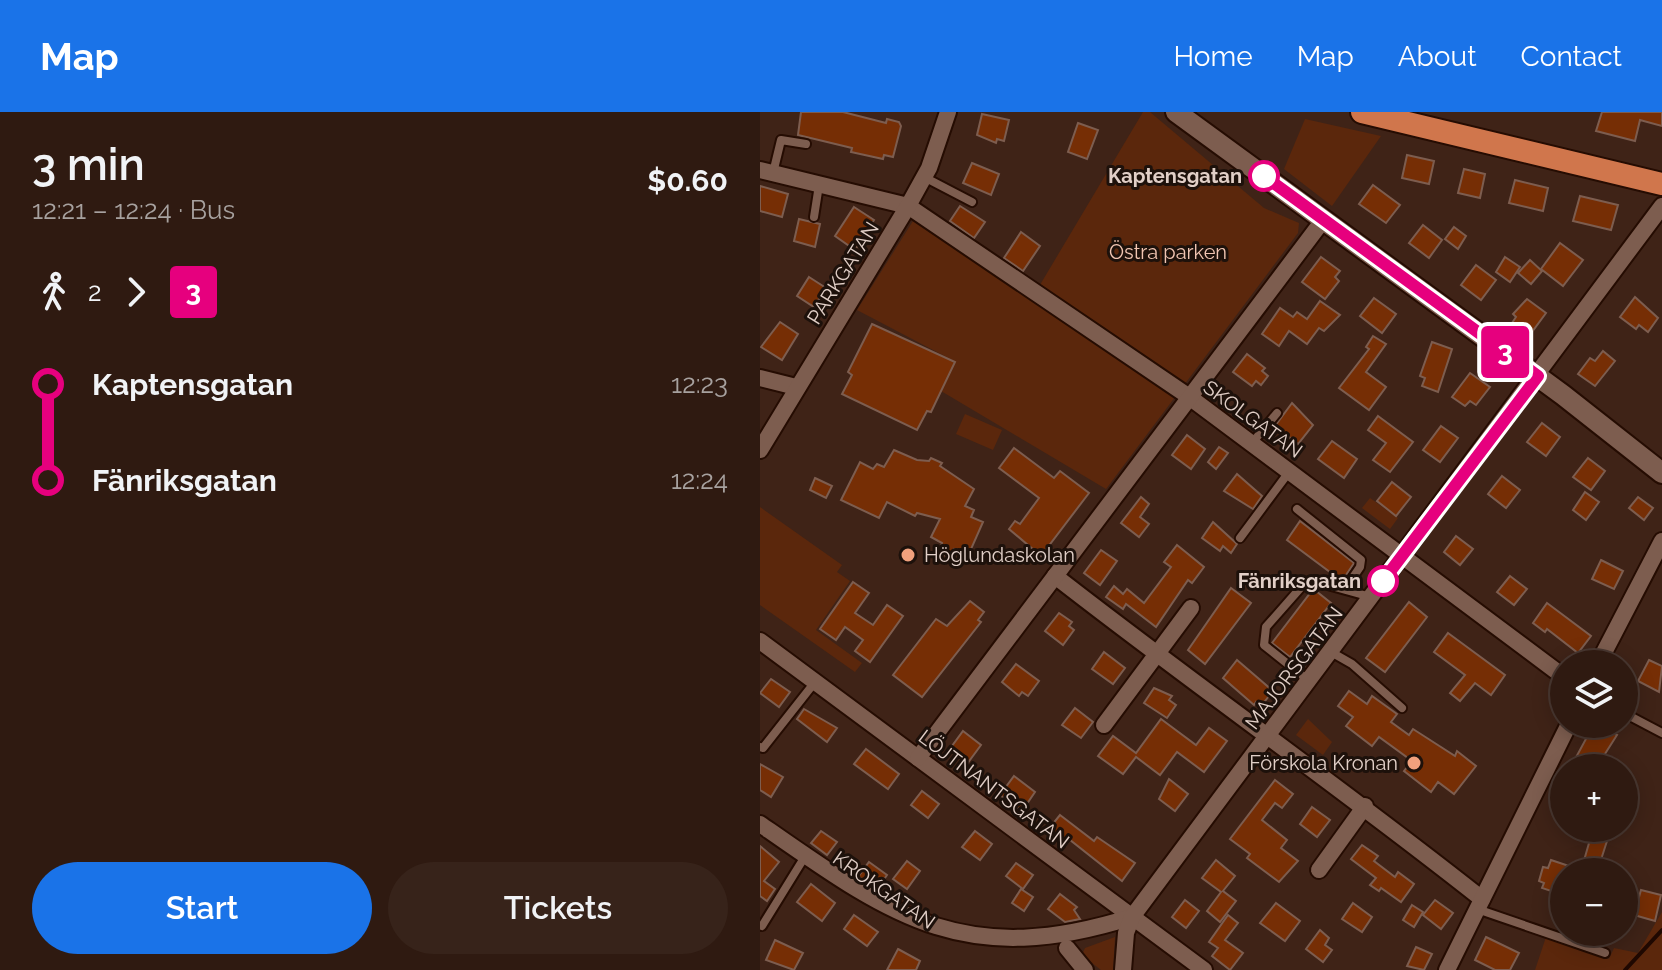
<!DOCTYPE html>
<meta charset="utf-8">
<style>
:root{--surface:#2f1a11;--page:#37231a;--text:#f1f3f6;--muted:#a7a19f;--line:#4a3831;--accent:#1a73e8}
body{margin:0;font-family:Raleway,sans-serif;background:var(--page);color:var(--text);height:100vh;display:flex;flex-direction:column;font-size:30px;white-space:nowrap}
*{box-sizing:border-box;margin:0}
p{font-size:26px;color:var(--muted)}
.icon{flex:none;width:44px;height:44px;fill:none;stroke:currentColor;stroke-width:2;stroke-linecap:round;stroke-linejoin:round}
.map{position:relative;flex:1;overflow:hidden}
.details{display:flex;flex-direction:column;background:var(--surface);width:760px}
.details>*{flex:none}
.badge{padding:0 16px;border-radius:6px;font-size:28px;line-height:52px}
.fabs{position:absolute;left:790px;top:538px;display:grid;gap:16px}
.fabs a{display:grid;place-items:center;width:88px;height:88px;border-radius:50%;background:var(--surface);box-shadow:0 4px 20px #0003,0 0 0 2px var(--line);font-size:40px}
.map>.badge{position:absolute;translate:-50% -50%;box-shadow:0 0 0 4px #fff}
.legs{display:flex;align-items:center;gap:12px;height:88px;padding:0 32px;font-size:26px}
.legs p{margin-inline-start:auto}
.head{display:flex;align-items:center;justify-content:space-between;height:136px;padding:0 32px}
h1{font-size:44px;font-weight:600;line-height:60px}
.cta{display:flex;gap:16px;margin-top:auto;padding:16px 32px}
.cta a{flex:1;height:92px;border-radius:48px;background:var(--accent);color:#fff;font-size:32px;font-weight:600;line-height:92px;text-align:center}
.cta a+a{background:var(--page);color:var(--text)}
ul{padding:0 32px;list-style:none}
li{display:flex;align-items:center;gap:28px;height:96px;font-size:30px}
li i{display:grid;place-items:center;width:12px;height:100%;margin:0 10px;background:currentColor}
li i::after{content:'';width:20px;height:20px;margin:-10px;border:6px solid;border-radius:50%;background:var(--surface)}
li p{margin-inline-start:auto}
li:first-child i{background:linear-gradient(#0000 50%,currentColor 0)}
li:last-child i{background:linear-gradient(currentColor 50%,#0000 0)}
header{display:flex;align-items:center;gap:48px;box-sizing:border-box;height:112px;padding:0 40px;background:var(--accent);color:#fff}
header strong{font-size:38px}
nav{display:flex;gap:44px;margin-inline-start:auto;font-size:28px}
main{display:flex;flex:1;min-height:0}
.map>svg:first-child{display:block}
.green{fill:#5b270c}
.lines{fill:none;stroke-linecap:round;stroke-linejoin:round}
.stream{stroke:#1f0801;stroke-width:4}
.building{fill:#762e05;stroke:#7d5d4f;stroke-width:2}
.service-casing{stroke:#250c02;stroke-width:12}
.minor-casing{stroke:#250c02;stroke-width:20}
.tertiary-casing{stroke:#250c02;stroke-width:24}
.trunk-casing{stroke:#250c02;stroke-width:26}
.service{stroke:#7d5d4f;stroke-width:8}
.minor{stroke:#7d5d4f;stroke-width:16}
.tertiary{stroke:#7d5d4f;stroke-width:20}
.trunk{stroke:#d0764c;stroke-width:22}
.line-1-casing{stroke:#fff;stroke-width:18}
.line-1{stroke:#e6007e;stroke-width:12}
.stop-1-dot{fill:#fff;stroke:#e6007e;stroke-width:4}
.poi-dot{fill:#f1a17d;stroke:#1d110b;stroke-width:3}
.labels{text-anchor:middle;stroke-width:6;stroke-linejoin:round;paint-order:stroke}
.stop-label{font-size:20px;font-weight:bold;fill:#e1cfc7;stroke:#1d110b;text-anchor:end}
.park-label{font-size:20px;fill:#f1c5b2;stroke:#1d110b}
.street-label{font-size:20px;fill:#e1cfc7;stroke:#1d110b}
.poi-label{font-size:20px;fill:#e1cfc7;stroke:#1d110b;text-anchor:start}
</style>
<header>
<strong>Map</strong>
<nav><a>Home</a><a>Map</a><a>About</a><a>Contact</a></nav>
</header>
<main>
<section class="details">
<div class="head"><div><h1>3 min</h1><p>12:21 – 12:24 · Bus</p></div><b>$0.60</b></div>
<div class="legs"><svg class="icon" aria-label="walk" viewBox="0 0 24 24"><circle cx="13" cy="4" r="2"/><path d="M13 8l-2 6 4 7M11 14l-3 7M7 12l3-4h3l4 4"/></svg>2<svg class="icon" aria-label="forward" viewBox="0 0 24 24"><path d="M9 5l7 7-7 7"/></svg><b class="badge" style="background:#e6007e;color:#fff">3</b></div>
<ul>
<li><i style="color:#e6007e"></i><b>Kaptensgatan</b><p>12:23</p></li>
<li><i style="color:#e6007e"></i><b>Fänriksgatan</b><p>12:24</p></li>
</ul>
<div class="cta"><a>Start</a><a>Tickets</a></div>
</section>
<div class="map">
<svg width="902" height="858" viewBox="0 0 902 858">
<rect width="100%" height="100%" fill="#3f2317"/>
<g class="green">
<polygon points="383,0 390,0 504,96 539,111 538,121 346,377 181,279 194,249 97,198 153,109 271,188"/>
<polygon points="545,7 621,24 572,94 524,57"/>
<polygon points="205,302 242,318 233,338 196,322"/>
<polygon points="610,386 638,406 630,417 602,396"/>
<polygon points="0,395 82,453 77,460 90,469 56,518 102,551 95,560 0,493"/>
<polygon points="548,607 572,630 563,643 536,623"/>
<polygon points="902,800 902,858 775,858 786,825 849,847 854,836 878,841"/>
<polygon points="355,825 353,858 341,858 322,843 325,836"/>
</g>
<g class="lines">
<polyline class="stream" points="865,858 902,818"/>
</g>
<g class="building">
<polygon points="41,0 83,0 126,11 127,7 139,10 141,14 133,45 124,43 123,47 91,40 92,36 38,23"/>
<polygon points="842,0 902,0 902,14 880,8 875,29 836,19"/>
<polygon points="222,2 249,8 244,29 237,27 236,31 217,23"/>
<polygon points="318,11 338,18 327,47 308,40"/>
<polygon points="647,43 674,49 669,72 642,66"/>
<polygon points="212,51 239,62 231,83 203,71"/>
<polygon points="704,57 725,62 720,86 698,81"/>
<polygon points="755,68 788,76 783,99 749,91"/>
<polygon points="613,73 640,93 626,111 599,92"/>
<polygon points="0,74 28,82 22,105 0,99"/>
<polygon points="820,84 858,93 851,118 813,109"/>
<polygon points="200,94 225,110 214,126 190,109"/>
<polygon points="94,95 114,108 95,138 75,124"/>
<polygon points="39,107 60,112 55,135 34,129"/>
<polygon points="663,113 682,128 669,146 649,131"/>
<polygon points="694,115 706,124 698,137 685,127"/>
<polygon points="261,120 280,134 263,159 244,146"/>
<polygon points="800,131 823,148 803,174 781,157"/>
<polygon points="561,145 580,159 575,165 579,169 565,187 542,170"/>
<polygon points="745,145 760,155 750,170 736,160"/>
<polygon points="770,148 782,159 771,172 758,161"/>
<polygon points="716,153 736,168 721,188 701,173"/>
<polygon points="49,165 66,176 54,195 37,184"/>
<polygon points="875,185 898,206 888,220 879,213 876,217 860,205"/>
<polygon points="614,186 636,202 622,221 600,204"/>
<polygon points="767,187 786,201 769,224 752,211 756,205 753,202"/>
<polygon points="560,189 580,203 564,219 559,216 547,232 529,219 519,234 502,222 520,196 533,205 537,200 547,207"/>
<polygon points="20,210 38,222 22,248 1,235"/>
<polygon points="112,212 195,250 171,300 167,299 157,318 82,282 92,263 88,260"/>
<polygon points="613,224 626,232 606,260 626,275 609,298 579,276 609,237 606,235"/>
<polygon points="672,230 692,237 678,280 662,274 665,266 660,264"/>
<polygon points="843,239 855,249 835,274 818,262 830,246 835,249"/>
<polygon points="487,242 505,256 502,259 508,264 501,273 496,269 492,274 473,260"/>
<polygon points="710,261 730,275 716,293 710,289 705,294 692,285"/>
<polygon points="532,291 553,313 538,332 515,314"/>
<polygon points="618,304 653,330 630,360 613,348 626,331 608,318"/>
<polygon points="782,311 800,325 786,344 767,330"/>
<polygon points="681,314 698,326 680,350 663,338"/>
<polygon points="427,323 445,337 431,357 412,343"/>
<polygon points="572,329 597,347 584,366 558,347"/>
<polygon points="459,335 468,341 456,357 448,350"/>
<polygon points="254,336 294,366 300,359 329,381 281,444 249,417 255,409 260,412 279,386 239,356"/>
<polygon points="134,338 157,348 169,349 171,346 182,351 180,354 214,377 205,394 214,398 211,405 223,410 208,444 194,437 190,446 178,440 182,431 171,425 180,407 157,401 155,404 127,390 119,406 81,388 100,350 113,357 117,352 124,355"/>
<polygon points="828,346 845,359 831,378 813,365"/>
<polygon points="477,362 502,384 493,397 464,379"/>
<polygon points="742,364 760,378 746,396 728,382"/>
<polygon points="55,366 72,374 66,386 50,378"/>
<polygon points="632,370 651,385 636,404 617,389"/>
<polygon points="825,380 839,390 826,408 813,398"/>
<polygon points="381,385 389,392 380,405 389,412 379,425 361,411"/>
<polygon points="878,385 893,396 884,408 869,396"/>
<polygon points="540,409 594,451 582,469 527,428"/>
<polygon points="453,410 477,432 471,441 463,434 460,439 442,426"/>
<polygon points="696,424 713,437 700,453 684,440"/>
<polygon points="417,433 444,455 432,471 428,468 396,515 366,492 363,497 346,485 354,474 363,482 367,477 384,491 411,455 404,450"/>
<polygon points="341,438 357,449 340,473 324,461"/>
<polygon points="841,448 863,459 854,477 832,467"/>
<polygon points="750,464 767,477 754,493 737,480"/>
<polygon points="93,470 109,481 95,501 113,513 127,493 143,504 110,550 95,539 103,528 85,515 76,528 60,517"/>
<polygon points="471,476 491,491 445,552 428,538"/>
<polygon points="556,479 571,491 530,545 512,531 551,480"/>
<polygon points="210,489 224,500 218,508 221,510 162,585 133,563 176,507 187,514"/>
<polygon points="649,490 667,505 625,560 606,546"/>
<polygon points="787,491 831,524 818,541 787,517 785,520 773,511"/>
<polygon points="299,501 312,510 309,514 314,518 303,533 285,519"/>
<polygon points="688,521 745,563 731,583 715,571 700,589 690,581 705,563 674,540"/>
<polygon points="344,540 365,556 353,572 332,557"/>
<polygon points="477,548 513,579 501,594 496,590 494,593 463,566"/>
<polygon points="889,548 902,554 899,580 878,569"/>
<polygon points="256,552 279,569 268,584 262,580 259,584 242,570"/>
<polygon points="11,567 30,580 19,595 0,581"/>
<polygon points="394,576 412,584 409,588 416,593 407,606 384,591"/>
<polygon points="589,579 607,592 612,584 637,602 631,610 649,623 653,617 695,644 697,639 716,654 694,682 678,670 671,680 644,659 652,649 619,625 612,634 586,614 593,605 578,594"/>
<polygon points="315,596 333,610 321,626 302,613"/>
<polygon points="44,597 77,616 67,630 37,607"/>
<polygon points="401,607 436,633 449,616 467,629 444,660 417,640 400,663 376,645 363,662 338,644 353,624 376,641"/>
<polygon points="834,612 857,623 836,656 827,656 814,649"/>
<polygon points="203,619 221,633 207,652 189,638"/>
<polygon points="106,637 139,662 128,677 94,652"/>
<polygon points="0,652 23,665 11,685 0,678"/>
<polygon points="254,664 275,680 262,699 240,683"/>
<polygon points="409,667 428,682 415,699 399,687"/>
<polygon points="515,668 533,682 522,696 515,691 502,708 527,728 521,736 538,749 519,770 487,746 490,742 470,727"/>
<polygon points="162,679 179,692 168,706 151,693"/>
<polygon points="552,695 570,708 557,725 540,712"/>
<polygon points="300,703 334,729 337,725 375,751 362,769 310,728 306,733 287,719"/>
<polygon points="61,719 77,730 67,743 51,731"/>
<polygon points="215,719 232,732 220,748 202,735"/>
<polygon points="831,724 847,729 838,757 823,752"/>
<polygon points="602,733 618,744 614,749 635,765 638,760 654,772 641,790 621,776 619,779 610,773 616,766 591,747"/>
<polygon points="0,734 19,750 4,769 15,777 7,789 0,784"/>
<polygon points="456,748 475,764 463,779 476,789 460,810 447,799 461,780 442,766"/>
<polygon points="791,748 809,754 804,760 800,782 782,776 784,771 779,769 783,755 788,756"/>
<polygon points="147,749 160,759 147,777 133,767"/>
<polygon points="109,750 127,763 118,776 98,765"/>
<polygon points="256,751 273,763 263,777 246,764"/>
<polygon points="51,772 75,791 62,809 37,790"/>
<polygon points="261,777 273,785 264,799 252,791"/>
<polygon points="881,778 901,783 895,809 874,803"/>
<polygon points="300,782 317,795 314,798 320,807 305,810 288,797"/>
<polygon points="425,788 439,799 426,816 412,805"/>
<polygon points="675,788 693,801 681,817 663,803"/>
<polygon points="516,791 540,809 525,829 500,811"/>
<polygon points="593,791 612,805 602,820 582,807"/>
<polygon points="652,793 663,800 654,815 643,808"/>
<polygon points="94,803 118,820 107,834 84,817"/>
<polygon points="468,803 478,811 465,828 483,841 470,858 452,844 458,836 449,830"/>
<polygon points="560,818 569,826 565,833 572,838 563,850 546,837"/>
<polygon points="726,825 759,841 750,858 735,858 715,848"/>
<polygon points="15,828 43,841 34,858 6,848"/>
<polygon points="656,835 672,842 664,858 647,854"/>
<polygon points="138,837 160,849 156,858 127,858"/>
</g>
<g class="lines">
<g class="service-casing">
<g id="service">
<polyline points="13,61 21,28 46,32"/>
<polyline points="164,65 212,90"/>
<polyline points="54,105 59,73"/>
<polyline points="492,331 517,301"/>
<polyline points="537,397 601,448 600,455 585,477"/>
<polyline points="480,426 529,360"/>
<polyline points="571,540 592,552 642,596"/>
<polyline points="548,568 504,533 506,515 543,473 564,472 611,485"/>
<polyline points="864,601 902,621"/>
<polyline points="0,635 3,636 55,570"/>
<polyline points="717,797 845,841"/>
<polyline points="2,814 44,746"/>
</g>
</g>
<g class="minor-casing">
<g id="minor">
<polyline points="0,58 148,94 428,284 804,565"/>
<polyline points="0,266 36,275"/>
<polyline points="0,338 148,94 169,56 188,0"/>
<path d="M295,464C436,574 582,676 722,787"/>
<polyline points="0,529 444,858"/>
<polyline points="838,552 902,429"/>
<polyline points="344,613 431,496"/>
<polyline points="158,646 564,107"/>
<path d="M0,712C132,804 203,858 372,805"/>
<polyline points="559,758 605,694"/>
<polyline points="307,836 325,858"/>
<polyline points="363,858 366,821 372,805 902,94"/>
<polyline points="687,858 809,612"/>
</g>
</g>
<g class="tertiary-casing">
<polyline id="tertiary" points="416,0 803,283 902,361"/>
</g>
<g class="trunk-casing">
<polyline id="trunk" points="602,0 902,72"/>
</g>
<use href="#service" class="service"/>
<use href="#minor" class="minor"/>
<use href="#tertiary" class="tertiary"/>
<use href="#trunk" class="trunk"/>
</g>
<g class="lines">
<g class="line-1-casing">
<polyline id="line-1" points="504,64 778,264 623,469"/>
</g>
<use href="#line-1" class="line-1"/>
</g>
<g class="stop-1-dot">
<circle cx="504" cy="64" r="14"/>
<circle cx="623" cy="469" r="14"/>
</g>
<g class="poi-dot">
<circle cx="148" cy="443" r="8"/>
<circle cx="654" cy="651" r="8"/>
</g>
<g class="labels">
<g class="stop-label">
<text x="482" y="71">Kaptensgatan</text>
<text x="601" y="476">Fänriksgatan</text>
</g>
<g class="park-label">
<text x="408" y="147">Östra parken</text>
</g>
<g class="street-label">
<text transform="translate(83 161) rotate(-58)" y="7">PARKGATAN</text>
<text transform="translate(493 307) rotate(36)" y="7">SKOLGATAN</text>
<text transform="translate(534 556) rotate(-53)" y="7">MAJORSGATAN</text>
<text transform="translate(234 677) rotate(37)" y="7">LÖJTNANTSGATAN</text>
<text transform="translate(124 778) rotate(35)" y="7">KROKGATAN</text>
</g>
<g class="poi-label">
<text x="164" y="450">Höglundaskolan</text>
<text x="638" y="658" text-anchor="end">Förskola Kronan</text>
</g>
</g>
</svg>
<div class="fabs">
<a><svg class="icon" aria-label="layers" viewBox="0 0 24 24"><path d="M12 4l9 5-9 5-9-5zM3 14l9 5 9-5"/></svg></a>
<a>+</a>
<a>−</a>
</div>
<b class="badge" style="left:745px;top:240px;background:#e6007e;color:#fff">3</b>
</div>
</main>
